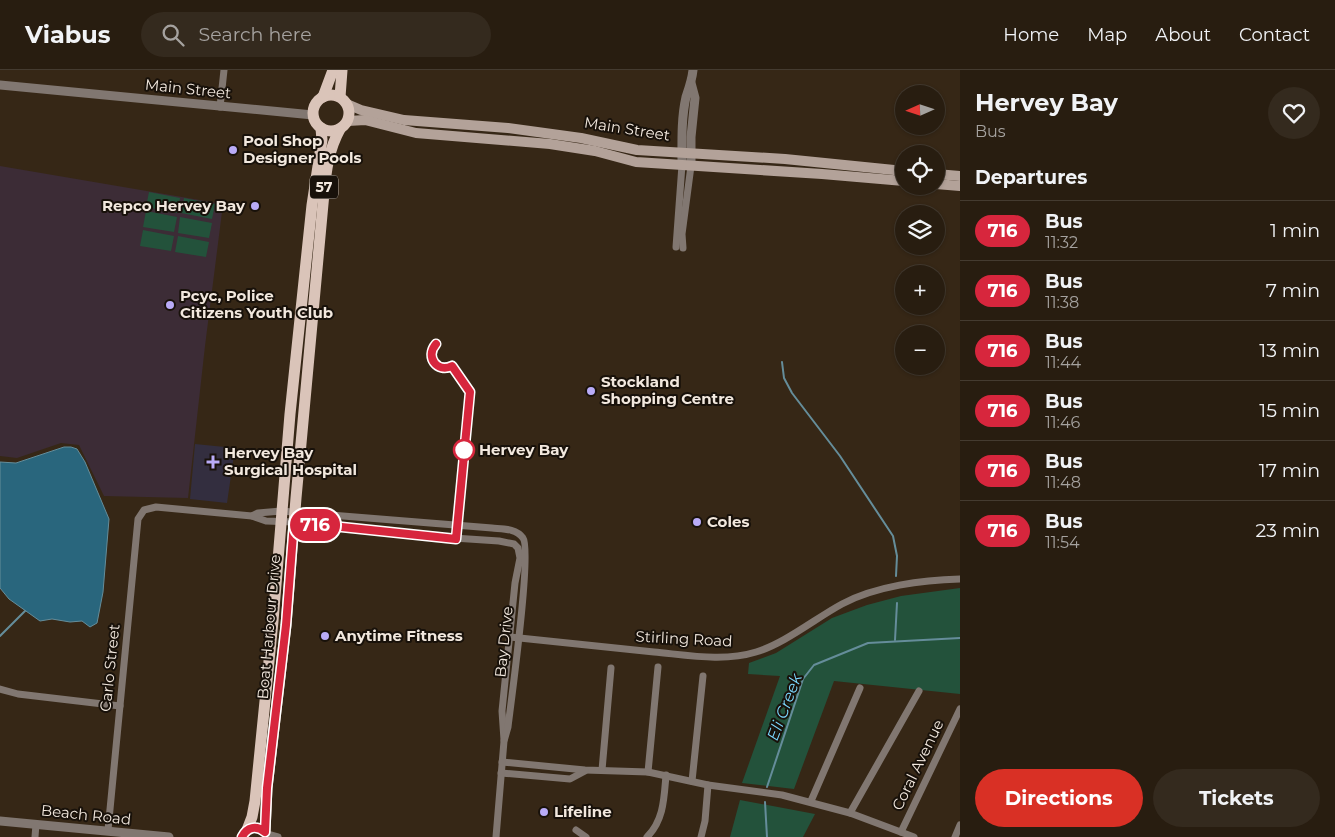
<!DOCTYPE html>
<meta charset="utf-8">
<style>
:root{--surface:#281d10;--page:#342a1e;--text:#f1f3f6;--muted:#a5a29f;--line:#443b30;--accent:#d93025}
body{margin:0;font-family:Montserrat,sans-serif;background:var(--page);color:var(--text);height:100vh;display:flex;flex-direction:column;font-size:19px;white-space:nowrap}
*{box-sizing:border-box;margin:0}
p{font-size:16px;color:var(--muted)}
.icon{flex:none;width:28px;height:28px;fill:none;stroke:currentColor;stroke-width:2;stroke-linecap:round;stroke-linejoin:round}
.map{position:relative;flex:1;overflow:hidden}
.panel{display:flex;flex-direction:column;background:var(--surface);width:375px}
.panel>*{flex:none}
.badge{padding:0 10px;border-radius:16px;font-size:18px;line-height:32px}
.needle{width:32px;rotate:267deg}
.fabs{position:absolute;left:895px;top:15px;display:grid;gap:10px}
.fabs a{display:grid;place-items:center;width:50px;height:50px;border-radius:50%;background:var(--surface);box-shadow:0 1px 4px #0004,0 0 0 1px var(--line);font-size:25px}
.map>.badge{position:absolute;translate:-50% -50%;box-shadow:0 0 0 2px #fff}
h2{padding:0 15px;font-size:19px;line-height:45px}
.round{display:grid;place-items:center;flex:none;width:52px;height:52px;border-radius:26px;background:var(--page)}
.headline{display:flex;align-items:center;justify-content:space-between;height:85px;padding:0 15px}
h1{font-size:24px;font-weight:700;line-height:38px}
.button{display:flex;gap:10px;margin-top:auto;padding:10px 15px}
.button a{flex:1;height:58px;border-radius:30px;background:var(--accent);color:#fff;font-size:20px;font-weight:700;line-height:58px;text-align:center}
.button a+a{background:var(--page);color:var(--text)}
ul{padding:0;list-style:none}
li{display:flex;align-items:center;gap:15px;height:60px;padding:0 15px;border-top:1px solid var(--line)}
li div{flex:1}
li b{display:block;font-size:19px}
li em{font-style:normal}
li .badge{min-width:55px;font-weight:700;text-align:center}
header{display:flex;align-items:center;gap:30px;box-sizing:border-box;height:70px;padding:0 25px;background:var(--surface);border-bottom:1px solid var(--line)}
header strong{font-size:24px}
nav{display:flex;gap:28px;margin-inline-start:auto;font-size:18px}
.search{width:350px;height:45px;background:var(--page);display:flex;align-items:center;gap:12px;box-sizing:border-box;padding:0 18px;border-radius:28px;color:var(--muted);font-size:19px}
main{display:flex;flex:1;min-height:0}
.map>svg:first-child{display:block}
.education{fill:#3c2c36}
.medical{fill:#332e3f}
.green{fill:#23523b}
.water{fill:#29667d;stroke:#658d9a}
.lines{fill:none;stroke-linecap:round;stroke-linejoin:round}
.stream{stroke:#658d9a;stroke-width:2}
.minor{stroke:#817771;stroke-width:7}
.tertiary{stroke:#817771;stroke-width:9}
.secondary{stroke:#b3a299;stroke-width:10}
.primary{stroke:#dac4b9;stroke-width:11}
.line-casing{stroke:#fff;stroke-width:11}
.line{stroke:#d7263d;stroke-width:8}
.poi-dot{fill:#b9abf7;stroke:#18110a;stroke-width:2}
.stop-dot{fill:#fff;stroke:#d7263d;stroke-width:2.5}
.labels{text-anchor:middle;stroke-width:4;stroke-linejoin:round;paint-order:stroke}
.shield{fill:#18110a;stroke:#b1a89e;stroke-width:1}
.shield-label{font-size:14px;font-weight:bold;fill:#f2e8de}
.street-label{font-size:15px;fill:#f2e8de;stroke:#18110a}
.poi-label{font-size:15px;font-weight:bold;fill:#f2e8de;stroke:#18110a;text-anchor:start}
.stop-label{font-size:15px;font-weight:bold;fill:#f2e8de;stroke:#18110a;text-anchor:start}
.water-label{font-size:16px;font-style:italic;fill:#7bd7fd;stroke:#18110a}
</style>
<header>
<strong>Viabus</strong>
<div class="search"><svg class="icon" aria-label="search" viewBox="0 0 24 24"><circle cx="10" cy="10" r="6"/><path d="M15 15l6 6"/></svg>Search here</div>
<nav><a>Home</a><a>Map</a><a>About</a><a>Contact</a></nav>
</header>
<main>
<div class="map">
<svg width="960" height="767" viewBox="0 0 960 767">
<rect width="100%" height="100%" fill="#362716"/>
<polygon class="education" points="0,96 223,134 205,276 188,428 104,426 79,375 61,373 17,388 0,386"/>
<polygon class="medical" points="195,374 235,378 227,433 190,429"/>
<g class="green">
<polygon points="149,122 180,128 177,143 146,137"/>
<polygon points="184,128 215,134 212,149 181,143"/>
<polygon points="146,141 177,147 174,162 143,157"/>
<polygon points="180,147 212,153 209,168 178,163"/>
<polygon points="143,160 174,166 171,181 140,176"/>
<polygon points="178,166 209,172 206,187 175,182"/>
<polygon points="960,518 960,624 834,611 794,719 742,713 780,606 748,604 749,593 776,583 832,548 867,535 901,526"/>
<polygon points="740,730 815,744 803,767 730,767"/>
</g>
<polygon class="water" points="64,377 71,377 77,379 85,392 109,449 103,522 97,553 90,557 82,551 70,552 52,549 40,551 9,529 0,518 0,392 16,393"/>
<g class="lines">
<g class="stream">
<polyline points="782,292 784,308 792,323 840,386 893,466 897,486 896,506"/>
<polyline points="0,566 25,541"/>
<polyline points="895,570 897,533"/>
<polyline points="767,717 803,609 814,595 868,573 960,568"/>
<polyline points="765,732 767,767"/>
</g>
<g class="minor">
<polyline points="220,37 224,0"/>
<polyline points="676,177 682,95"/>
<polyline points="683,178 682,164 691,96"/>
<polyline points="252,446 266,451 294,452 408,465 499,471 514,474 518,478 520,488 515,513 502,641 504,670"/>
<path d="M510,567C558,572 606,577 654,582C687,585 724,592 756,582C784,574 816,548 842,534C875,516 923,510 960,509"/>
<polyline points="0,619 18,624 120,636"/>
<polyline points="502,692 585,700 648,702 708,715 782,725 850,743 914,767"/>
<polyline points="602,700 611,598"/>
<polyline points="648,702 658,597"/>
<polyline points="501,703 570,709 585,701"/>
<polyline points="692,711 703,606"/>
<polyline points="811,731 860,618"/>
<polyline points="850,743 919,621"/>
<path d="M108,760L138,449L144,440L156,437L252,446L258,443L281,441L492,458C502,459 516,458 523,468C532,480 511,632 508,657L504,671L496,767"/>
<polyline points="576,760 586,767"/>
<polyline points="901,762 960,639"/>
<polyline points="267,764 278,767"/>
<polyline points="35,767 36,754"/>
<path d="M647,767C664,750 664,728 666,705"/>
<polyline points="701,767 705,751 708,715"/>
<polyline points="955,767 960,755"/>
</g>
<g class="tertiary">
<polyline points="0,15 313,45"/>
<path d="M682,95C682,73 681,49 686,27C689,18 692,10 693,0"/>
<polyline points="691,96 691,67 695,28 691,13"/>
<polyline points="0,751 169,767"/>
</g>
<g class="secondary">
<polyline points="347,34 361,40 404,50 508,58 581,68 637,80 785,89 904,101"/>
<polyline points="348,51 365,50 416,63 550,74 595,81 636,92 822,104 904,111"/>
<polyline points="936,104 960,106"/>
<polyline points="936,114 960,116"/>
</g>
<g class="primary">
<circle cx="331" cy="43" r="18"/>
<polyline points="323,27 333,0"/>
<polyline points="340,27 342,0"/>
<polyline points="247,760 252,747 255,731 273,551 290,344 312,135 322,70 321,58"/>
<path d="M265,762L267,718L286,555L296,428L324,123C326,100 329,79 340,59"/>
</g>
</g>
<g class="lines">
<g class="line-casing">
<path id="line" d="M242,767C247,757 256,755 265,762L267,718L286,555L294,452L456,469L470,322L452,296C437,303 425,287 436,274"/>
</g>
<use href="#line" class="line"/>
</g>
<g class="poi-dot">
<circle cx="233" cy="80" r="5"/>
<circle cx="255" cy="136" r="5"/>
<circle cx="170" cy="235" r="5"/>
<circle cx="591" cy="321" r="5"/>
<path d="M210.5 384.5h5v5h5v5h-5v5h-5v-5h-5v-5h5z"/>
<circle cx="697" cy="452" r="5"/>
<circle cx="325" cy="566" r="5"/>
<circle cx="544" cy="742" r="5"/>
</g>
<circle class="stop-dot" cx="464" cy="380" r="10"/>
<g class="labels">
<rect class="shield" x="310" y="105.5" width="28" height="23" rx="4"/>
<g class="shield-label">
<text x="324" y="122">57</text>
</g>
<g class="street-label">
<text transform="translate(188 19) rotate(6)" y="5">Main Street</text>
<text transform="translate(627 59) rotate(9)" y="5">Main Street</text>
<text transform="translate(269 557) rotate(-85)" y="5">Boat Harbour Drive</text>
<text transform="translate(684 569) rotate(3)" y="5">Stirling Road</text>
<text transform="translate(504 572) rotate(-84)" y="5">Bay Drive</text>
<text transform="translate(110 598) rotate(-84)" y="5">Carlo Street</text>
<text transform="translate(918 695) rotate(-64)" y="5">Coral Avenue</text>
<text transform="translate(86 745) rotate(6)" y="5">Beach Road</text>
</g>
<g class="poi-label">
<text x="243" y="76">Pool Shop<tspan x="243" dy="17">Designer Pools</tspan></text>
<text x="245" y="141" text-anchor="end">Repco Hervey Bay</text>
<text x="180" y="231">Pcyc, Police<tspan x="180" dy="17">Citizens Youth Club</tspan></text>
<text x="601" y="317">Stockland<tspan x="601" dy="17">Shopping Centre</tspan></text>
<text x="224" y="388">Hervey Bay<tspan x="224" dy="17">Surgical Hospital</tspan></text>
<text x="707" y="457">Coles</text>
<text x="335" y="571">Anytime Fitness</text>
<text x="554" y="747">Lifeline</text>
</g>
<g class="stop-label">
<text x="479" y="385">Hervey Bay</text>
</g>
<g class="water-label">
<text transform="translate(784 637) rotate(-69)" y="6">Eli Creek</text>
</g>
</g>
</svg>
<div class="fabs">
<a><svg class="needle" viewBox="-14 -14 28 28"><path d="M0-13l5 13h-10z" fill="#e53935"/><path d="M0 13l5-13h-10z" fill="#a5a29f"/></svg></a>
<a><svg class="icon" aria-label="locate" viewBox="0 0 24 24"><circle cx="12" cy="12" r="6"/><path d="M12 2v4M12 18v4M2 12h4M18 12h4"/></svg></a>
<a><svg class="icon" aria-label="layers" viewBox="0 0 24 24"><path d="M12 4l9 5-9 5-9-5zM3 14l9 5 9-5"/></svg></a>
<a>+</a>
<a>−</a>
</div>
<b class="badge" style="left:315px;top:455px;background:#d7263d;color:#fff">716</b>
</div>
<section class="panel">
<div class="headline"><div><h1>Hervey Bay</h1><p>Bus</p></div><a class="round"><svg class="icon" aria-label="heart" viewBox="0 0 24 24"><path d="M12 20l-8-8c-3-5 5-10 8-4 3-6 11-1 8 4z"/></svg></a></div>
<h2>Departures</h2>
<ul>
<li><span class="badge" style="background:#d7263d;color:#fff">716</span><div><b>Bus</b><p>11:32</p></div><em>1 min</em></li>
<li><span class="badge" style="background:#d7263d;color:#fff">716</span><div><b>Bus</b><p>11:38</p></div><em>7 min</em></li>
<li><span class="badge" style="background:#d7263d;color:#fff">716</span><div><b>Bus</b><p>11:44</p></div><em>13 min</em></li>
<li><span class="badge" style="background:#d7263d;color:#fff">716</span><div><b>Bus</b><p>11:46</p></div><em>15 min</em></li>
<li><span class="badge" style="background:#d7263d;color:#fff">716</span><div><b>Bus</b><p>11:48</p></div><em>17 min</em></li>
<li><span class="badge" style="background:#d7263d;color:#fff">716</span><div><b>Bus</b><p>11:54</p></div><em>23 min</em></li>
</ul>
<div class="button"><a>Directions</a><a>Tickets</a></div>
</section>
</main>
